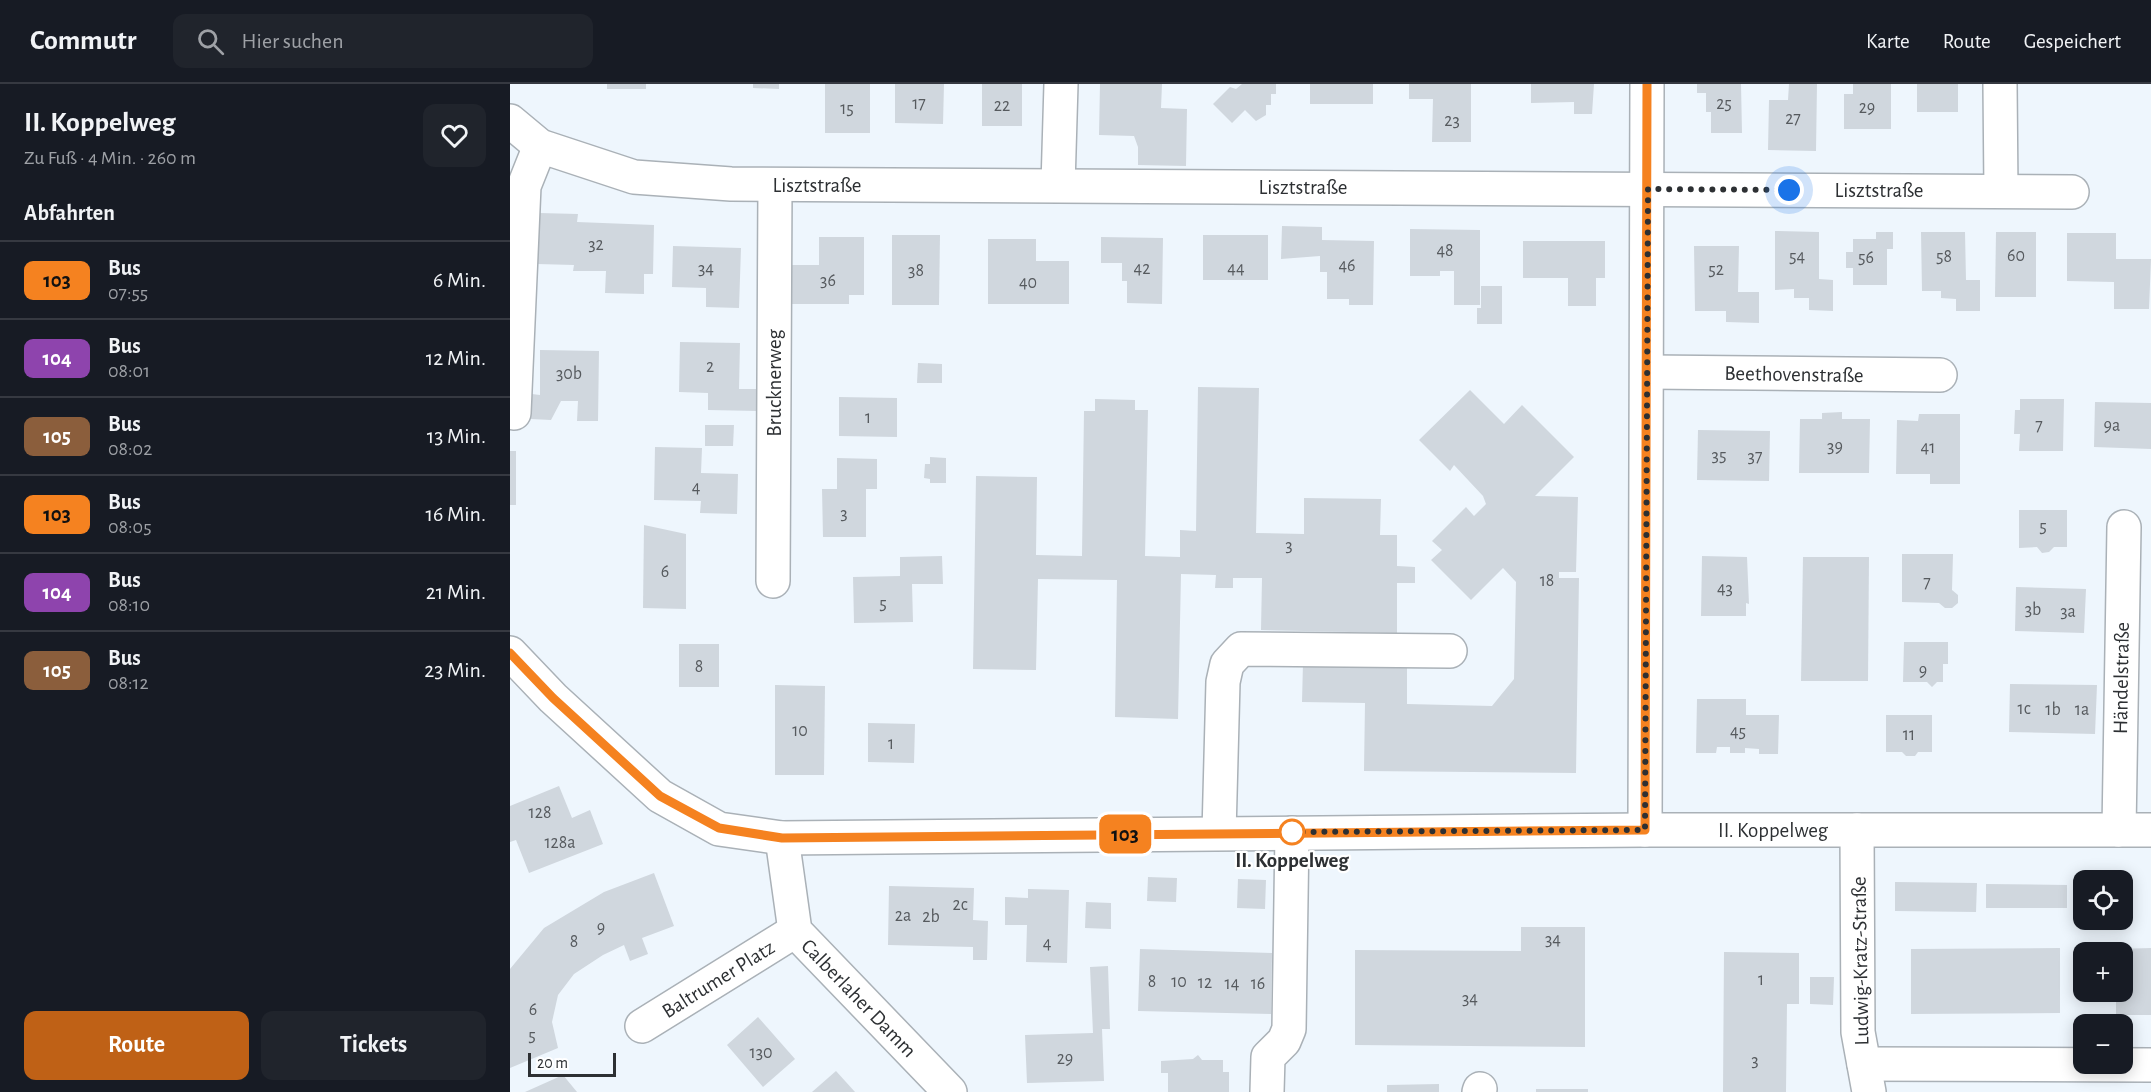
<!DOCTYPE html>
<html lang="de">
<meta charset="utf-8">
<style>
:root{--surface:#171b24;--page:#20242c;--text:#f1f3f6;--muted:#9ea1a6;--line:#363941;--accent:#bf6116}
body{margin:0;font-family:"Alegreya Sans",sans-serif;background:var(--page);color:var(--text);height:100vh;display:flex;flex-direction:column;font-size:22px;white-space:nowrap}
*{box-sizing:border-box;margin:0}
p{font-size:20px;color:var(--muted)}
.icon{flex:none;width:33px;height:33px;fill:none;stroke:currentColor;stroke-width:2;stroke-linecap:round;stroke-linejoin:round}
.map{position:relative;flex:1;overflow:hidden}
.side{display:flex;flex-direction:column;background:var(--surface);width:510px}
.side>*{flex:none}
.badge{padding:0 12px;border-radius:9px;font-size:21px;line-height:39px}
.tools{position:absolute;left:1563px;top:786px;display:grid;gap:12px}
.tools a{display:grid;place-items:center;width:60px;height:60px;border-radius:12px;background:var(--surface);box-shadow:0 3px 15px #0003;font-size:30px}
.scale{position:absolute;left:18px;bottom:15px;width:88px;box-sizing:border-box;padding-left:6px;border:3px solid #2d3033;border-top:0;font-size:16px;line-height:21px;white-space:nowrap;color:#2d3033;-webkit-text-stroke:4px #fff;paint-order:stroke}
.you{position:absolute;width:30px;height:30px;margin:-15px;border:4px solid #fff;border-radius:50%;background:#1a73e8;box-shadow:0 0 0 9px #1a73e833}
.map>.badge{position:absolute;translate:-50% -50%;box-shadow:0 0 0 3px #fff}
h2{padding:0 24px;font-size:22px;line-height:54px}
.round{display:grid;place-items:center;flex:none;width:63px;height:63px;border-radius:12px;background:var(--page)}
.headline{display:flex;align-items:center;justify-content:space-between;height:102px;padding:0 24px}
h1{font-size:28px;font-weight:700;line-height:45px}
.primary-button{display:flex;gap:12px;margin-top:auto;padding:12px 24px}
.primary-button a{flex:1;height:69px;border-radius:12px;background:var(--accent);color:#fff;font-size:24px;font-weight:700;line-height:69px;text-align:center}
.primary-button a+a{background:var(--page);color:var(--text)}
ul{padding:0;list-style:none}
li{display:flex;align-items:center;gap:18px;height:78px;padding:0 24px;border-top:2px solid var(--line)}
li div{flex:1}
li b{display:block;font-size:22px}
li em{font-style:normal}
li .badge{min-width:66px;font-weight:700;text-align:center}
header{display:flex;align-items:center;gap:36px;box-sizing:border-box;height:84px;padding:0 30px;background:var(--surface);border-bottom:2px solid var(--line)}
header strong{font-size:28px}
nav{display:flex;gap:33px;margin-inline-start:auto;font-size:21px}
.search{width:420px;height:54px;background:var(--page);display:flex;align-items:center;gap:15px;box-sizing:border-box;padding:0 21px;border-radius:12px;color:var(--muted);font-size:22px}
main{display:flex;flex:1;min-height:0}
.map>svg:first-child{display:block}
.building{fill:#d0d7de}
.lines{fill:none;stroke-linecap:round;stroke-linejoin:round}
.minor-casing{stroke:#aab1b7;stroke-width:36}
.minor{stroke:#fff;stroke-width:33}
.line-casing{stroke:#fff;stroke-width:14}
.line{stroke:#f58220;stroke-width:9}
.walk{stroke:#2d3033;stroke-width:6;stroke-dasharray:0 10.8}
.stop-dot{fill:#fff;stroke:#f58220;stroke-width:3}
.labels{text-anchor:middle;stroke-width:4.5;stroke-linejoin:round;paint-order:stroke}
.number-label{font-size:18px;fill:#565a5e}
.street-label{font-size:21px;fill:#2d3033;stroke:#fff}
.stop-label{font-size:21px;font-weight:bold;fill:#2d3033;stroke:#fff}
</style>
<header>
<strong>Commutr</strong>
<div class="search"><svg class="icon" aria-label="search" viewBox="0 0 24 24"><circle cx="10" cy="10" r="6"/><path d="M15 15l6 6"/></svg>Hier suchen</div>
<nav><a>Karte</a><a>Route</a><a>Gespeichert</a></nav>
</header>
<main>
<section class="side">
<div class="headline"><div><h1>II. Koppelweg</h1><p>Zu Fuß · 4 Min. · 260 m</p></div><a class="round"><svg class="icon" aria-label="heart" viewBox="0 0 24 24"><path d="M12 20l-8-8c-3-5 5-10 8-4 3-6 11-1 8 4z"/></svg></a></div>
<h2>Abfahrten</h2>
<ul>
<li><span class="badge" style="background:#f58220;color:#111">103</span><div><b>Bus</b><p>07:55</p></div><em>6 Min.</em></li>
<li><span class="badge" style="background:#8e44ad;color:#fff">104</span><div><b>Bus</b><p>08:01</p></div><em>12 Min.</em></li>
<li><span class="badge" style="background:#8b5e3c;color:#fff">105</span><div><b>Bus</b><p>08:02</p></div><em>13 Min.</em></li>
<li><span class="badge" style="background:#f58220;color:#111">103</span><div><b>Bus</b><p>08:05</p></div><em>16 Min.</em></li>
<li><span class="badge" style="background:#8e44ad;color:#fff">104</span><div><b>Bus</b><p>08:10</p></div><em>21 Min.</em></li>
<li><span class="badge" style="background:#8b5e3c;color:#fff">105</span><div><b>Bus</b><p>08:12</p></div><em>23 Min.</em></li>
</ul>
<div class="primary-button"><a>Route</a><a>Tickets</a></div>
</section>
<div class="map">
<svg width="1641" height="1008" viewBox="0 0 1641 1008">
<rect width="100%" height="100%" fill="#eef6fd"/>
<g class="building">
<rect x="97" y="0" width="39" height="5"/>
<polygon points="243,0 269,0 269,5 243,4"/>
<rect x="315" y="0" width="45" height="49"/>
<polygon points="385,0 434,0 433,40 385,39"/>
<rect x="472" y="0" width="40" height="42"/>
<polygon points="590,0 652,0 651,24 677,25 676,82 628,81 628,63 624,52 589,51"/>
<polygon points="732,0 766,0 766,10 761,10 761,21 756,21 756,31 746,37 735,26 722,39 703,20 720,3 726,5"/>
<rect x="800" y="0" width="63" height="20"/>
<polygon points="899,0 961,0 961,58 922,58 923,15 899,15"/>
<polygon points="1021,0 1084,0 1082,30 1064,30 1064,18 1021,19"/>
<polygon points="1187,0 1231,0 1232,49 1201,49 1201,28 1196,28 1196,9 1187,9"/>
<polygon points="1279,0 1307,0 1306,67 1258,66 1259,16 1278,16"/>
<polygon points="1343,0 1381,0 1381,45 1334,45 1334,10 1343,10"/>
<rect x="1407" y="0" width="41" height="28"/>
<polygon points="29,129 68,130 67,138 144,141 143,190 134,190 134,210 95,209 96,187 63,187 64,181 27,180"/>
<polygon points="772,142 812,143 812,156 864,157 863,221 839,221 839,215 817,215 817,188 810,188 810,172 771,175"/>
<polygon points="900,145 970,146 970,221 944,221 944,187 930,187 930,192 900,192"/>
<polygon points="1265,147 1309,148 1309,195 1323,196 1323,227 1299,226 1299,214 1284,214 1284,205 1265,206"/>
<polygon points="1366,148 1383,148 1383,165 1377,165 1377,201 1343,201 1343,184 1336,184 1336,168 1343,168 1343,155 1366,155"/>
<polygon points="1411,148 1455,148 1456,196 1470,196 1470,227 1446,227 1446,215 1431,214 1431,207 1412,207"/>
<polygon points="1486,148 1526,148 1526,213 1485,213"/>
<polygon points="1557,149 1606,149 1606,175 1641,175 1639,225 1604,225 1604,198 1557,197"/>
<polygon points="382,151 430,151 429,221 382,221"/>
<rect x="693" y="151" width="65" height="45"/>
<polygon points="309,153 354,153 354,211 339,211 339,220 281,220 282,181 309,181"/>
<polygon points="591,153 653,154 652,220 617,219 617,197 612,197 612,179 591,179"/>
<polygon points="478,155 526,155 526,177 559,177 559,220 478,220"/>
<polygon points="1013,157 1095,157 1095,194 1086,194 1086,222 1058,222 1058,194 1013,194"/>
<polygon points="163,162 231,164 229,224 196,223 196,204 162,203"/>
<polygon points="1184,162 1229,162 1228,208 1249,208 1249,239 1216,238 1216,227 1185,227"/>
<polygon points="971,202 992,202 992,240 967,240 967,224 971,224"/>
<polygon points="170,258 230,259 229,305 249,305 248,327 198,326 198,309 169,308"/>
<polygon points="30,266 89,267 88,337 67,337 68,317 51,317 41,336 21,335 22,310 30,311"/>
<polygon points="408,279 432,280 432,299 407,299"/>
<polygon points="688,303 749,304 746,449 794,450 794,414 871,415 870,451 887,451 887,482 905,483 905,499 887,499 887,549 751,546 752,494 723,494 723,504 705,504 706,491 671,490 668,635 605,633 607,496 528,495 526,586 463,585 466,392 527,393 526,471 572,472 574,327 585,327 585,315 625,316 625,326 638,326 635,472 670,473 670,446 686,447"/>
<polygon points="960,306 994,340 1012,321 1064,373 1025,412 1068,413 1066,488 1049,488 1049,494 1069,494 1066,689 854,687 855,619 792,618 793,579 897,580 897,620 982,622 1004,595 1006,498 993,484 961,516 921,476 932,466 922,457 956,423 964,432 976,420 973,412 944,381 940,387 909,356"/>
<polygon points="329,313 387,314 387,353 329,352"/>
<polygon points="1510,315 1554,315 1553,367 1509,367 1510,350 1504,350 1505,326 1510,326"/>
<polygon points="1585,318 1641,319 1641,365 1584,363"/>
<polygon points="1332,328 1332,335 1360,335 1359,389 1289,389 1290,335 1312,335 1312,329"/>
<polygon points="1409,330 1450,330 1450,400 1420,400 1420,390 1386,390 1387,336 1408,337"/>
<polygon points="195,341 224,341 223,362 195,362"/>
<polygon points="1188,346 1260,347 1259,397 1187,396"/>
<polygon points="145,363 192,364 191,389 228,390 227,430 190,429 191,417 144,416"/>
<rect x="0" y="367" width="6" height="54"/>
<polygon points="420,373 436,374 436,399 420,399 420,395 414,394 415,380 420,380"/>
<polygon points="327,374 367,375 367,405 356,405 356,453 313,453 312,405 327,405"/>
<polygon points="1509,426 1557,426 1557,463 1544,463 1539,468 1532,469 1527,463 1509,464"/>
<polygon points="134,441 176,450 176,525 133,524"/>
<polygon points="1392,470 1443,470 1442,506 1448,511 1448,519 1442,524 1435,524 1429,519 1392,518"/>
<polygon points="432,472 433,500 402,500 403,538 344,539 343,493 390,492 390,473"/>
<polygon points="1192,472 1237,473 1239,520 1236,519 1236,532 1191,532"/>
<polygon points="1293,473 1359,473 1358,597 1291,597"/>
<polygon points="1506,503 1576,505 1574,549 1505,547"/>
<polygon points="1394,558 1438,558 1438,580 1433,580 1433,598 1427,598 1422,603 1417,598 1393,598"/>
<rect x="169" y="560" width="40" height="43"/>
<polygon points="1500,600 1587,601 1585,650 1499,648"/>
<polygon points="265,601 315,602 314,691 265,691"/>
<polygon points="1187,615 1236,615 1236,631 1269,631 1268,670 1249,670 1249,665 1235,664 1235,669 1220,669 1220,663 1207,663 1206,669 1186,669"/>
<polygon points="1376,631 1422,631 1422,668 1408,668 1405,672 1396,672 1392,668 1376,668"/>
<polygon points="358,639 405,640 404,679 358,678"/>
<polygon points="49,702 62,734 80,726 93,760 19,789 6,756 0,758 0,722"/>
<polygon points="144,789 164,842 132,854 138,870 120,877 114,861 93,871 64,890 48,911 42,938 48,964 0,984 0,885 34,844 94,808"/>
<polygon points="638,793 667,794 666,818 637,817"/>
<polygon points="728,795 756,796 755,825 727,824"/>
<polygon points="1385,798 1467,799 1466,828 1385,827"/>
<polygon points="1476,800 1557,801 1557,824 1476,824"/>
<polygon points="379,802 464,804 463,836 478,837 477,876 463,876 463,863 378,861"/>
<polygon points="518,805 559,806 557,879 516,878 517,841 495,841 495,813 518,814"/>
<polygon points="576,818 601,819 601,845 575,844"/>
<polygon points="1011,843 1075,843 1075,963 845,961 845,866 1011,867"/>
<polygon points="1550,864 1550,929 1401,930 1401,865"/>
<polygon points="1641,864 1641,931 1606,931 1606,908 1612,908 1612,868 1606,868 1606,865"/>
<polygon points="630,865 762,869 761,930 628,927"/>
<polygon points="1214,868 1289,869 1289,920 1277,920 1276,1008 1213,1008"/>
<polygon points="598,882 600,945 592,945 594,997 517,999 515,951 583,949 580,883"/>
<polygon points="1300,893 1324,893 1323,921 1300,920"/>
<polygon points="248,933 285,975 253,1003 217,961"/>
<polygon points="688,971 692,976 713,976 713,988 719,988 719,1008 658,1008 658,989 651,989 651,977 683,975"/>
<polygon points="326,987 345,1008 302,1008"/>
<polygon points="53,991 67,1008 15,1008"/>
<polygon points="929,1000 929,1008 877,1008 877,1001"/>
<rect x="1026" y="1005" width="52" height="3"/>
</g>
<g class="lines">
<g class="minor-casing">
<g id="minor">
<polyline points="1490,0 1491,107"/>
<polyline points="0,37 30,62 124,93 221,100 1562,108"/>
<polyline points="548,101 551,0"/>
<polyline points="1138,288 1430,291"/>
<polyline points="4,329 14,102 30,62"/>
<polyline points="263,497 265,101"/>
<polyline points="0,569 43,614 150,712 209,745 272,754 1135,746 1641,746"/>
<polyline points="1135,746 1137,0"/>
<polyline points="1347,746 1348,948 1359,1008"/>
<polyline points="1609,746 1614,443"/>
<polyline points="709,749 713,598 717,580 731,565 940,567"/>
<polyline points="272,754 285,847 440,1008"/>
<polyline points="132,942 285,847"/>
<polyline points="1354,980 1641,981"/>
<polyline points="757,1008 758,973 774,957 779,945 782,749"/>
<polyline points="969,1008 970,1005"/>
</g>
</g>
<use href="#minor" class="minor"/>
</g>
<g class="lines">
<g class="line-casing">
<polyline id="line" points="0,569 43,614 150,712 209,744 272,754 1135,746 1137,0"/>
</g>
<use href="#line" class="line"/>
<polyline class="walk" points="782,748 1135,746 1138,105 1279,106"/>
</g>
<circle class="stop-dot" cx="782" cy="748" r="12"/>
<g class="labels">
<g class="number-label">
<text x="409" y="25">17</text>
<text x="1214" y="25">25</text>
<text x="492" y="27">22</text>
<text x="1357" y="29">29</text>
<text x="337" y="30">15</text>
<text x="1283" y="40">27</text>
<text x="942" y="42">23</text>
<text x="86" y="166">32</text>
<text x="935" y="172">48</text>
<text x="1506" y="177">60</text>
<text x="1287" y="178">54</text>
<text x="1434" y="178">58</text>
<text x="1356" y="179">56</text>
<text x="837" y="187">46</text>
<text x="196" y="190">34</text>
<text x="632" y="190">42</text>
<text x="726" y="190">44</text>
<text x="1206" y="191">52</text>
<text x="406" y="192">38</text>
<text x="318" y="202">36</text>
<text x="518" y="204">40</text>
<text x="200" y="288">2</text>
<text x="59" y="295">30b</text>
<text x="358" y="339">1</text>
<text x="1529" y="347">7</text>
<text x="1602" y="347">9a</text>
<text x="1325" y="368">39</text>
<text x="1418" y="369">41</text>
<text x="1209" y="377">35</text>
<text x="1245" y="378">37</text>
<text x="186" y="409">4</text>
<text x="334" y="435">3</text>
<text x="1533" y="448">5</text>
<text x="779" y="467">3</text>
<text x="155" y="493">6</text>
<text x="1037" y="502">18</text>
<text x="1417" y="504">7</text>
<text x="1215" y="510">43</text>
<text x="373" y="525">5</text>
<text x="1523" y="531">3b</text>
<text x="1558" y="533">3a</text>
<text x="189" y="588">8</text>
<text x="1413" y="592">9</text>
<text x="1514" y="630">1c</text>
<text x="1543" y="631">1b</text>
<text x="1572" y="631">1a</text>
<text x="290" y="652">10</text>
<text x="1228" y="653">45</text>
<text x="1399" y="656">11</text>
<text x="381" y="665">1</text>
<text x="30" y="734">128</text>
<text x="50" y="764">128a</text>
<text x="450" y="826">2c</text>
<text x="393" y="837">2a</text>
<text x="421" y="838">2b</text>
<text x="91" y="849">9</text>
<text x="1043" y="861">34</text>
<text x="64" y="863">8</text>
<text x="537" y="865">4</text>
<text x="1251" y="901">1</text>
<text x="642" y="903">8</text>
<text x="669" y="903">10</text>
<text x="695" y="904">12</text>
<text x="722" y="905">14</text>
<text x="748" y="905">16</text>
<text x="960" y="920">34</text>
<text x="23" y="931">6</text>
<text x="22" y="957">5</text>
<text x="251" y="974">130</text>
<text x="555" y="980">29</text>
<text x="1245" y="982">3</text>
</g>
<g class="street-label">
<text x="307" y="108">Lisztstraße</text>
<text x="793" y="110">Lisztstraße</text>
<text x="1369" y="113">Lisztstraße</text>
<text transform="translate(1284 290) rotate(1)" y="7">Beethovenstraße</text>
<text transform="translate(264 299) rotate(-90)" y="7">Brucknerweg</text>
<text transform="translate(1611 594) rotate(-89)" y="7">Händelstraße</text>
<text x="1263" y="753">II. Koppelweg</text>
<text transform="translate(1350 877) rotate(-91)" y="7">Ludwig-Kratz-Straße</text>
<text transform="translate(208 895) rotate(-32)" y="7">Baltrumer Platz</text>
<text transform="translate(349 914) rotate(46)" y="7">Calberlaher Damm</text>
</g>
<g class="stop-label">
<text x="782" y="783">II. Koppelweg</text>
</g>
</g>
</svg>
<div class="tools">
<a><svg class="icon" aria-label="locate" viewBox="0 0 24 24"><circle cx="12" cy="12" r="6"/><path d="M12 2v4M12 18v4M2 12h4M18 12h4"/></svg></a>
<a>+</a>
<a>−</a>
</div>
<div class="scale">20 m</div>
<div class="you" style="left:1279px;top:106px"></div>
<b class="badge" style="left:615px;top:750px;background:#f58220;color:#111">103</b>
</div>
</main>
